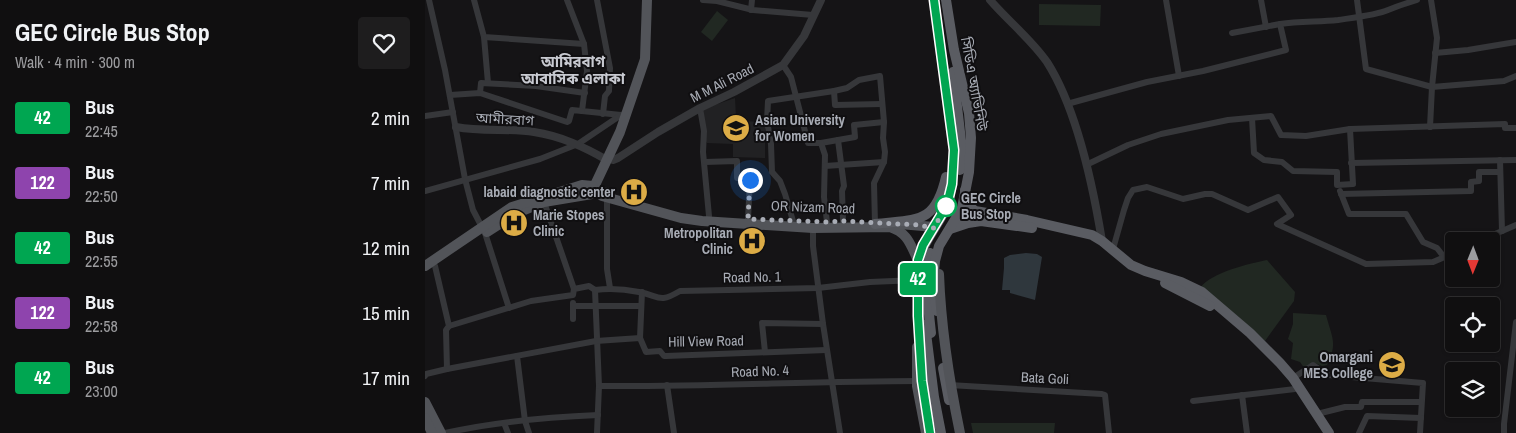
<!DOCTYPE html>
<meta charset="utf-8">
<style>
:root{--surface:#100f10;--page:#1e1d1e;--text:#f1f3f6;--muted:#9c9c9f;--line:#302f30}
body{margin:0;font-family:"Archivo Narrow","Noto Sans Bengali",sans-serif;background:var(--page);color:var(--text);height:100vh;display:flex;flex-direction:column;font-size:19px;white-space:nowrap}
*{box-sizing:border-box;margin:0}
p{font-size:16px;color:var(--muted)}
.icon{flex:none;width:28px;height:28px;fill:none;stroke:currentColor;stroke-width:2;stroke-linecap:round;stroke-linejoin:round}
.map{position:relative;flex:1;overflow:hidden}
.details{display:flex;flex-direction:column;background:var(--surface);width:425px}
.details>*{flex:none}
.badge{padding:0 10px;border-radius:4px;font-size:18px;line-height:32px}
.needle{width:32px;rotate:181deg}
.tools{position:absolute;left:1020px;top:232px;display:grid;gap:10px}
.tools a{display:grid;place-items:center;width:55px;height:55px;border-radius:5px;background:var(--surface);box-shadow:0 1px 4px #0004,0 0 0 1px var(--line);font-size:25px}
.you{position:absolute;width:25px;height:25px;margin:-12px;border:4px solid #fff;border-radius:50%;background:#1a73e8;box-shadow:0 0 0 8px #1a73e833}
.map>.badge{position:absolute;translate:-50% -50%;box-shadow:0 0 0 2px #fff}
.round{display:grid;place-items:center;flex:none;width:52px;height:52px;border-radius:5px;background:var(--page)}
.headline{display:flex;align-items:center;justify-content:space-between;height:85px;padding:0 15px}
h1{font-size:24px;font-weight:700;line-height:38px}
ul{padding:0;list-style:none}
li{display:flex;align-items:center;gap:15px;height:65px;padding:0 15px}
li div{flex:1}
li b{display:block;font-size:19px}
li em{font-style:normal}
li .badge{min-width:55px;font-weight:700;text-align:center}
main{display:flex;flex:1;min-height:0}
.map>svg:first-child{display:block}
.built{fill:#212123}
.green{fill:#212822}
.water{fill:#2f373d}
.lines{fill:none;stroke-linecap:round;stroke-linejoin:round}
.minor{stroke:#36373a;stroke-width:6}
.tertiary{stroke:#36373a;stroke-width:8}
.primary{stroke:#525459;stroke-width:10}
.trunk{stroke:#5a5c62;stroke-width:10}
.primary-bridge{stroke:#525459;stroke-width:10}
.line-casing{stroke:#fff;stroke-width:11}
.line{stroke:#00a651;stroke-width:8}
.walk{stroke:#a8acb5;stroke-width:5;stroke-dasharray:0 9}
.stop-dot{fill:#fff;stroke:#00a651;stroke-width:2.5}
.labels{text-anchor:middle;stroke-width:4;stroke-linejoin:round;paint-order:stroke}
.street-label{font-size:14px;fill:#a8acb5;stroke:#100f11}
.poi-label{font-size:14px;font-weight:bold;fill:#a8acb5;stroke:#100f11;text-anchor:end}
.stop-label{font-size:14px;font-weight:bold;fill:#a8acb5;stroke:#100f11;text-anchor:start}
.neighbourhood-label{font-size:15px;font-weight:bold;fill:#c8cad1;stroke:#100f11}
</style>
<main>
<section class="details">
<div class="headline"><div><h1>GEC Circle Bus Stop</h1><p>Walk · 4 min · 300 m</p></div><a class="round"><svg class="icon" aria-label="heart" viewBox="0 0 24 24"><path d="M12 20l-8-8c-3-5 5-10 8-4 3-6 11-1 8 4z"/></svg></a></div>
<ul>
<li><span class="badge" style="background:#00a651;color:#fff">42</span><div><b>Bus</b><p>22:45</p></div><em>2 min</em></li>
<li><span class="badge" style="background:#8e44ad;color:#fff">122</span><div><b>Bus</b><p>22:50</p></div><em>7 min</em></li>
<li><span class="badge" style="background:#00a651;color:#fff">42</span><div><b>Bus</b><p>22:55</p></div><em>12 min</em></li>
<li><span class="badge" style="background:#8e44ad;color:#fff">122</span><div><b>Bus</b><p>22:58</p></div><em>15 min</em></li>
<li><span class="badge" style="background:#00a651;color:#fff">42</span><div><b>Bus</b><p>23:00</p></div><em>17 min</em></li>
</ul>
</section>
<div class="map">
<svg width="1091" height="433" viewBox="0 0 1091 433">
<rect width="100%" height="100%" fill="#151416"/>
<polygon class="built" points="310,98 311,117 316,121 340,122 340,158 308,157 308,144 282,143 280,140 278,109"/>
<g class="green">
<polygon points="614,4 676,5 675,26 614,25"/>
<polygon points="292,11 303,20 287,41 276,32"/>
<path d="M842,260L870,292L869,301L840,341L810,314L775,288C787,272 823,264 842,260Z"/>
<path d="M868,313L901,315C907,338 913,343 902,365L897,366L890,363L880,369L875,362L866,359L868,343L863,339L868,324Z"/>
<polygon points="546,423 630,423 629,433 548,433"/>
</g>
<polygon class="water" points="601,253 612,254 617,257 610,300 585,293 585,290 577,290 579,268 579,258 585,255"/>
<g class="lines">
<g class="minor">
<polyline points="4,0 20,70 40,179 48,210 60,233 84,308"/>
<polyline points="49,0 59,37 159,44"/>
<polyline points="142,0 159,44 162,71 157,111 196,115"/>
<polyline points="172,0 185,68 184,91 180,96 178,114"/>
<polyline points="278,0 292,1 328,10 388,15"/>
<polyline points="741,0 754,76"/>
<polyline points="836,0 841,27"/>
<polyline points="932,0 941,69 1007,87 1079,81 1091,76"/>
<polyline points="326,10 327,0"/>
<polyline points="807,33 855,24"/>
<polyline points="59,37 63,83"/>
<polyline points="1010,53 1043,50 1091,42"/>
<polyline points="358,65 366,77 383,143 396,143 430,137 429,125 459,122"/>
<polyline points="409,91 410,105 457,104"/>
<polyline points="55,93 56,83 111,86 160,93"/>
<polyline points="25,95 55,93 142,122 144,121 147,110 157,111"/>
<path d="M642,104L722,82L778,71L861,50L855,24C874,21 894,22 913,20C926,18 952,15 963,10C973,6 982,3 992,0"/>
<polyline points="275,108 279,131 278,152 284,216"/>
<polyline points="0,116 28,112"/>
<polyline points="827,118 829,153 839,160 857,162 868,171 912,172 912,185 928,184 925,129"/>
<polyline points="1005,127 1007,87 1012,38 1006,0"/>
<polyline points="413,140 419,186 417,191 418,221"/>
<polyline points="396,143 400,155 399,197 402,222"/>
<polyline points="1075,160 1077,231"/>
<polyline points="280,162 312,161 312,178 325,180 323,219"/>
<polyline points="926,163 1091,160"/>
<polyline points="661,165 703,145 736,134 803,120 846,116 856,135 881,136 925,129 1080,124 1080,128 1091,128"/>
<polyline points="400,166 459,162"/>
<polyline points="182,190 182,269 185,288"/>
<polyline points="0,191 115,159 153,144 196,115"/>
<polyline points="915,191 924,214 981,214 998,242 1012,248 1019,257"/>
<polyline points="916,194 1046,191 1046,182 1054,181 1054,172 1075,172"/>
<polyline points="119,202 149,289"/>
<polyline points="368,221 360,194 355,181 347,172 346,144 342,121 343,101 409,91 422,88 434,80 455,76 459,122 458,138 460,152 459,162 449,183 450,224"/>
<polyline points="388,228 388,246 398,324 415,433"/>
<polyline points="1054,241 1091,225"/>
<polyline points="688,249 699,210 703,198 708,190 722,187 758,199 780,194 787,194 823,210 853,197 866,215 852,224 941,264 1008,262 1029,253"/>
<polyline points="10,266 24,326 21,330 22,369"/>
<polyline points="170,290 174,386 172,433"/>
<polyline points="148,306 216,306"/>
<polyline points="148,319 148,303"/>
<path d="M24,326L106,301L148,295L149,289L164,286L170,290C185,288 199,289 214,292C235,296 233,304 255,291L393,288L445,282L492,280"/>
<polyline points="215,338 217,292"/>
<polyline points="340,352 337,323 398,324"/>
<polyline points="92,356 100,421 104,433"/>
<polyline points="0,376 1,374 22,369 171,341 215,338 221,352 235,351 239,356 241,356 401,350"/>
<polyline points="868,378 888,365 903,375 998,383 995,433"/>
<polyline points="242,385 249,433"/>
<polyline points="524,385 677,394 680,395 684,433"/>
<path d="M174,386C281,387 388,381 495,381"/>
<polyline points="817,395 822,433"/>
<polyline points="768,401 870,389 873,386"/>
<polyline points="892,414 920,407 936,407 937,402 996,402"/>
<polyline points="79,423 83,433"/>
<path d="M20,433C70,422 122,417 173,415"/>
<polyline points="934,433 942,416 996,418"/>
<polyline points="1079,433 1079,424 1091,322"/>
</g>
<g class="tertiary">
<path d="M565,0C583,21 606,39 622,62C652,109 668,186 677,241"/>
<path d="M31,127C57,132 84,128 109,132C136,136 159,147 182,160"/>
<polyline points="184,157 188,160 193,158 233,132 275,108 309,92 358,65 379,36 396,0"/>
</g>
<g class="primary">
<polyline points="170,185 195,132 220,59 222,0"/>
<path d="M177,196L256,218L277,221L388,228L465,227C483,233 485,244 493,260"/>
<polyline points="475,224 509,227"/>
<polyline points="62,232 90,214 119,202 167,194"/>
<polyline points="0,266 87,207 157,185 168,186"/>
<polyline points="0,402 16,433"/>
<polyline points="0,418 7,433"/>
</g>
<g class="trunk">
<polyline points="528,72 537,149 535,170"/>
<polyline points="540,190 542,204 550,211 602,220 667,235 677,241 706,265 720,271 756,282 777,292 825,333 855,363 868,378 904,433"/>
<path d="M450,224C492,219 510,225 521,177"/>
<polyline points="525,229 543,223 556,221 607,228"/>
<path d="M505,253C500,280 503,306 506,333"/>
<polyline points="740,283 785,306"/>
<polyline points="512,311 508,282 510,261 514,246 537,208 544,172 546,138 544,113 529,50 521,0"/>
<polyline points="500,325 509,397 516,433"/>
<path d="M495,354L493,260C500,240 510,229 519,212C527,193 529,171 529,150L509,0"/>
<polyline points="518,368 524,400"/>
<polyline points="496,369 502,414"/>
</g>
<g class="primary-bridge">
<path d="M514,274C516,328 524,380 535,433"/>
<polyline points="492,347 492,386 501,433"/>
</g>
</g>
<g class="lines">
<g class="line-casing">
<polyline id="line" points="505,433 497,381 493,316 493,260 498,245 522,205 527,184 529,150 509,0"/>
</g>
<use href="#line" class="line"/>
<polyline class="walk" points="325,180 323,219 402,222 418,221 494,225 509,228 521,206"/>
</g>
<defs>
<g id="university-disc" transform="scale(1.4375)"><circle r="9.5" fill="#dcac46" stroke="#100f11"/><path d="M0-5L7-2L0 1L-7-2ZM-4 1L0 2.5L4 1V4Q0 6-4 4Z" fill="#111"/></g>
<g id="hospital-disc" transform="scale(1.4375)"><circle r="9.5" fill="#dcac46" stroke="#100f11"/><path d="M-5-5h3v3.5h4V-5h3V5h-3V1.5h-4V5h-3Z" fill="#111"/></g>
</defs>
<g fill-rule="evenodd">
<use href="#university-disc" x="311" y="128"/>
<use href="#hospital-disc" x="209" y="192"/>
<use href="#hospital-disc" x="89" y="223"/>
<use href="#hospital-disc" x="327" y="241"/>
<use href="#university-disc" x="967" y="365"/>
</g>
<circle class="stop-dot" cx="521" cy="206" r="10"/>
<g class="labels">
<g class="street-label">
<text transform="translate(297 83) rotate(-27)" y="5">M M Ali Road</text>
<text transform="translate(549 84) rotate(80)" y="5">সিডিএ অ্যাভিনিউ</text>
<text transform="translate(80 119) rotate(3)" y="5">আমীরবাগ</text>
<text transform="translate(388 207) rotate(2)" y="5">OR Nizam Road</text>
<text transform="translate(327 277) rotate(-1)" y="5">Road No. 1</text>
<text transform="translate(281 341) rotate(-1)" y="5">Hill View Road</text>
<text transform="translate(335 371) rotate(-2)" y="5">Road No. 4</text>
<text transform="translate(620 378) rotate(3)" y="5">Bata Goli</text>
</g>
<g class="poi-label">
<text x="330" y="125" text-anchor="start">Asian University<tspan x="330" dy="16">for Women</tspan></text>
<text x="190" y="197">labaid diagnostic center</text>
<text x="108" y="220" text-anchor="start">Marie Stopes<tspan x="108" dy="16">Clinic</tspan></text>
<text x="308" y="238">Metropolitan<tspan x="308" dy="16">Clinic</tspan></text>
<text x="948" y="362">Omargani<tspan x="948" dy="16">MES College</tspan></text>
</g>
<g class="stop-label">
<text x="536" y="203">GEC Circle<tspan x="536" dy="16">Bus Stop</tspan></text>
</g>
<g class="neighbourhood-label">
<text x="148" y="67">আমিরবাগ<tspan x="148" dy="17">আবাসিক এলাকা</tspan></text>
</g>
</g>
</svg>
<div class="tools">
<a><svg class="needle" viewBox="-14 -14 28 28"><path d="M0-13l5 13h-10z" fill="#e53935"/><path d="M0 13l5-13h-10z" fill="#9c9c9f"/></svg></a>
<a><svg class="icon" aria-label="locate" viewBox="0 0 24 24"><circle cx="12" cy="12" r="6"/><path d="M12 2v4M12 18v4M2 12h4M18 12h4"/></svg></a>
<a><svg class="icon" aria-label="layers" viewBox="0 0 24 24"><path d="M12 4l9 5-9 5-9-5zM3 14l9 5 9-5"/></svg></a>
</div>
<div class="you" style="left:325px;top:180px"></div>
<b class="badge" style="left:493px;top:279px;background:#00a651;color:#fff">42</b>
</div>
</main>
